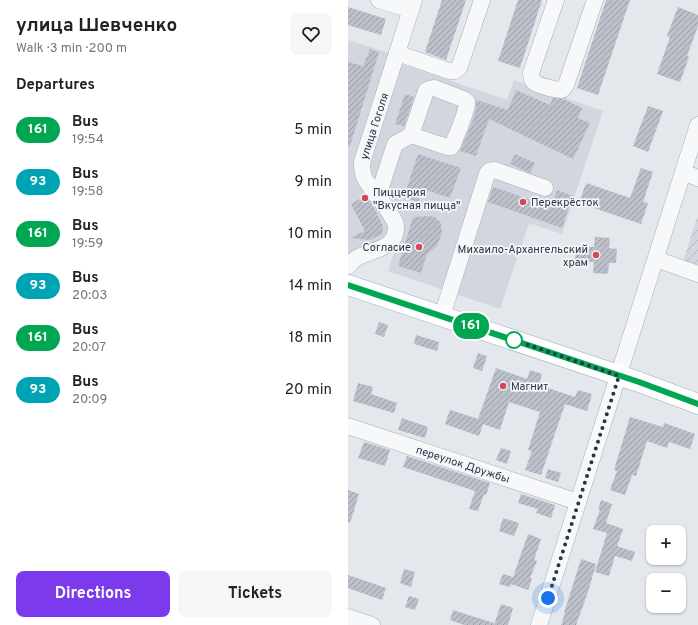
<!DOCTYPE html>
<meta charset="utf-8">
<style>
:root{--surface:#fff;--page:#f6f6f6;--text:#222;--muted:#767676;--accent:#7c3aed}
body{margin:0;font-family:Overpass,sans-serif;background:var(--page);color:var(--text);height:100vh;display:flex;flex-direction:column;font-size:15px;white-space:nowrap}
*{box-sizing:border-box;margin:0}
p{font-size:13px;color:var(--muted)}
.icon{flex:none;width:22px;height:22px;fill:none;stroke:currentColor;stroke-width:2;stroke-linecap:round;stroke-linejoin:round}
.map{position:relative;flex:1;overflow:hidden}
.details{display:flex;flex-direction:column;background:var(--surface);width:348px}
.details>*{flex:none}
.badge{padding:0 8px;border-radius:13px;font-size:14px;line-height:26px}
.controls{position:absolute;left:298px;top:525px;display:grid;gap:8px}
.controls a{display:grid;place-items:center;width:40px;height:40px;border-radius:8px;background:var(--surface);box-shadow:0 1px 3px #0004;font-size:20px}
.you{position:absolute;width:20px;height:20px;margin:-10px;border:3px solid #fff;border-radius:50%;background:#1a73e8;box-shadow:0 0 0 6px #1a73e833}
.map>.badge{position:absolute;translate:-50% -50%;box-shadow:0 0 0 2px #fff}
h2{padding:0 16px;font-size:15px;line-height:36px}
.round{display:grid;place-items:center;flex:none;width:42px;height:42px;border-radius:8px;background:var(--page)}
.overview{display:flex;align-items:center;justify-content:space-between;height:68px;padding:0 16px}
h1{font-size:19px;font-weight:700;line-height:30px}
.primary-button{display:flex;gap:8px;margin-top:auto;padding:8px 16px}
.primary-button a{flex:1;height:46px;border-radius:8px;background:var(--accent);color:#fff;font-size:16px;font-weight:700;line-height:46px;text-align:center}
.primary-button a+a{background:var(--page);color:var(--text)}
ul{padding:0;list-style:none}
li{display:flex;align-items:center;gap:12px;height:52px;padding:0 16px}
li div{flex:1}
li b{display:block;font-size:15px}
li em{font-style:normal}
li .badge{min-width:44px;font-weight:700;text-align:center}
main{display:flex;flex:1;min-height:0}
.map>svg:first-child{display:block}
.built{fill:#d2d6de}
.industrial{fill:url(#industrial-furrows)}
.building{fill:url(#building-hatch)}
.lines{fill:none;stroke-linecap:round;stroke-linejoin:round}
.minor-casing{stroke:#a9aeb7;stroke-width:17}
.major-casing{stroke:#a3abb8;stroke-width:21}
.minor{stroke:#f7f8fa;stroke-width:16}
.major{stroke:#fff;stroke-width:20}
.line-casing{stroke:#fff;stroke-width:9}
.line{stroke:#00a651;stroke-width:6}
.walk{stroke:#2b3445;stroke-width:4;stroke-dasharray:0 7.2}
.poi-dot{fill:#d1495b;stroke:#f4f6f9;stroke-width:1.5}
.stop-dot{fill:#fff;stroke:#00a651;stroke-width:2}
.labels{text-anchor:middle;stroke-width:3.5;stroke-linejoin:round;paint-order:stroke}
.street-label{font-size:11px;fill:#2b3445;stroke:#f4f6f9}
.poi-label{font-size:11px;fill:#2b3445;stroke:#f4f6f9;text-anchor:start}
</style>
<main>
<section class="details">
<div class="overview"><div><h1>улица Шевченко</h1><p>Walk · 3 min · 200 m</p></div><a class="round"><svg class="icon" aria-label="heart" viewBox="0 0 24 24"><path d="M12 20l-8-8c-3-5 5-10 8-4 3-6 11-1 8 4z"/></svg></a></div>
<h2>Departures</h2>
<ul>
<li><span class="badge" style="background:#00a651;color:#fff">161</span><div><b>Bus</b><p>19:54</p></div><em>5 min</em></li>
<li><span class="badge" style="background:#00a3b4;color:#fff">93</span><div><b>Bus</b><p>19:58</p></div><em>9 min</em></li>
<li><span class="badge" style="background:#00a651;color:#fff">161</span><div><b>Bus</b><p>19:59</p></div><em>10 min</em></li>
<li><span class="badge" style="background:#00a3b4;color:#fff">93</span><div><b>Bus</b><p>20:03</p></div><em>14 min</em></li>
<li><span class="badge" style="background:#00a651;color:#fff">161</span><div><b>Bus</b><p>20:07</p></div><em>18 min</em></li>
<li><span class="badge" style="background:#00a3b4;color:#fff">93</span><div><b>Bus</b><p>20:09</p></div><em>20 min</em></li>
</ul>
<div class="primary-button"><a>Directions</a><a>Tickets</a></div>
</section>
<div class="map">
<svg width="350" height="625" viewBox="0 0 350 625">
<defs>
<pattern id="industrial-furrows" width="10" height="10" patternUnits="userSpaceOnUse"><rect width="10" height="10" fill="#d2d6de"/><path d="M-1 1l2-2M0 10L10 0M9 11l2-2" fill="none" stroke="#b4b8c0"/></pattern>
<pattern id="building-hatch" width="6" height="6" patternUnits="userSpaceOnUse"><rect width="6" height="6" fill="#bbc0ca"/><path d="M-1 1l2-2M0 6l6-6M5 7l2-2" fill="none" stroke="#989da6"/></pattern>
</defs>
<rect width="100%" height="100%" fill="#e4e7ec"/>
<g class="built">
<polygon points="0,40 41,53 7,165 40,225 40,232 36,240 0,255"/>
<polygon points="53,64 159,100 166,80 255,111 214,234 181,223 152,309 40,271 56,222 50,210 36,189 18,170"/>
</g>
<polygon class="industrial" points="350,215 350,280 331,274"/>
<g class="building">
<polygon points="94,0 118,0 98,60 77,52"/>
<polygon points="170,0 194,0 172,68 150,61"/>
<polygon points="258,0 282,0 250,95 229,88"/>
<polygon points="0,7 38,19 33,35 0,25"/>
<polygon points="330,7 350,15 350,26 339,56 341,57 332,82 309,74 322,37 319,36"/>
<polygon points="22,49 31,52 2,146 0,146 0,62 15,66"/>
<polygon points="168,90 202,105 205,98 215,99 234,108 230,118 242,123 225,159 141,119 128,156 112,151 125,120 128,109 128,100 160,110"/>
<polygon points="57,94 66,97 56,126 47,124"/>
<polygon points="300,106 315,111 300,152 285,146"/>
<polygon points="70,154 113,168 102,198 75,189 70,202 56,197"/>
<polygon points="167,154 187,163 182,173 162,164"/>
<polygon points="293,168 305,172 295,202 300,203 293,224 231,203 238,183 282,198"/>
<polygon points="145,187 204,207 209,190 225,196 214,228 140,202"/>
<polygon points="17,196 25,206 35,226 34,234 22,240 2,238 17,231 3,204"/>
<polygon points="80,216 87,217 93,223 94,233 89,246 79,254 73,273 50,266 65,217"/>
<polygon points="247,237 262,238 261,248 269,249 268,263 261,263 260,274 245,273 246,262 227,261 228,246 246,247"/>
<polygon points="31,322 40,325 36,337 27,334"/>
<polygon points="68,335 91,342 89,351 66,344"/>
<polygon points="130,353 139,356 134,371 125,368"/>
<polygon points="148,368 179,379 182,370 194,374 191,385 227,397 230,390 244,394 239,411 217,404 193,475 177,470 184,451 180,450 192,412 161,402 152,430 135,424 131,436 97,424 102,410 130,419"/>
<polygon points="10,383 25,387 23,394 49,403 46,413 5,401"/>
<polygon points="282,417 315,427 316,423 347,434 342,449 321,442 319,448 299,441 288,476 284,475 277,495 262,490 269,471 266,470"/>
<polygon points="54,418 80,427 77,438 50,430"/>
<polygon points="16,442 42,450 37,466 10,458"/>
<polygon points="153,448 163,451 159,464 148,460"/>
<polygon points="59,456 142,483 138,495 136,494 130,511 121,509 127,491 55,467"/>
<polygon points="200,469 213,473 210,482 197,478"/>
<polygon points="0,490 11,494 2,523 0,522"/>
<polygon points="173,494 207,505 203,518 188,513 190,509 170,503"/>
<polygon points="253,500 264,504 258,523 275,529 269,546 287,552 284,561 267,556 261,576 247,572 259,533 245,529 252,510 250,510"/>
<polygon points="155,518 171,523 166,536 151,531"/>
<polygon points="180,534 193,539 186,560 189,561 182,578 184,579 180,590 163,584 162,587 151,584 155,574 165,577"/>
<polygon points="233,559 248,564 240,592 228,625 213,625 217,613 216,613"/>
<polygon points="56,569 67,572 63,587 52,583"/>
<polygon points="0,575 38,588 34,600 0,588"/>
<polygon points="61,596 71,599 67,610 57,607"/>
<polygon points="153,604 165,608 160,625 116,625 102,620 105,610 146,623 146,625"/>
</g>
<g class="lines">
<g class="minor-casing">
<g id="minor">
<polyline points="31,0 63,10"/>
<path d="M208,0L183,73C183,76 183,80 186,82C191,86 208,90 214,90L218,85L247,0"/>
<polyline points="49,53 101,71 107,71 111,68 134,0"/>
<polyline points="335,172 350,178"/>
<path d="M30,196L47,144L63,135L99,147H103L105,144C109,133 119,113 119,102L115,99L86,88L81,89L78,91L63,135"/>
<polyline points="308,259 350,274"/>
<path d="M0,266C13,247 49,255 48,226C48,223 46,220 44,217C37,203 22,190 16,177C14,172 14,167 14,162L66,0"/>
<polyline points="94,316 139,174 141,171 147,170 197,188"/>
<polyline points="0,426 230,502"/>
<polyline points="0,617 24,625"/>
<polyline points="191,625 350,125"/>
</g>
</g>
<g class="major-casing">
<polyline id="major" points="0,285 291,382 350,404"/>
</g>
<use href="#minor" class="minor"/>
<use href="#major" class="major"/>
</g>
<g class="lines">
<g class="line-casing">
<polyline id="line" points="0,285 291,382 350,404"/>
</g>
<use href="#line" class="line"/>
<polyline class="walk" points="166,340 271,376 200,598"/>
</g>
<g class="poi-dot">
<circle cx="17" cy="198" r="4"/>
<circle cx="175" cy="202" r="4"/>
<circle cx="71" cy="247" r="4"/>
<circle cx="248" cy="255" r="4"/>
<circle cx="155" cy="386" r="4"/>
</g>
<circle class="stop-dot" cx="166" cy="340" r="8"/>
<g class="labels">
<g class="street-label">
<text transform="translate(26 126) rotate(-72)" y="4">улица Гоголя</text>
<text transform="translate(115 464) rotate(18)" y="4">переулок Дружбы</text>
</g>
<g class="poi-label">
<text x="25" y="196">Пиццерия<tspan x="25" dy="13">"Вкусная пицца"</tspan></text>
<text x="183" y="206">Перекрёсток</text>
<text x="63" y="251" text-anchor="end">Согласие</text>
<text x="240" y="253" text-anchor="end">Михаило-Архангельский<tspan x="240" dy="13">храм</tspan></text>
<text x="163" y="390">Магнит</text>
</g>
</g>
</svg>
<div class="controls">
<a>+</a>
<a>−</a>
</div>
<div class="you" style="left:200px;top:598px"></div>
<b class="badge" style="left:123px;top:326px;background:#00a651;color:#fff">161</b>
</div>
</main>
